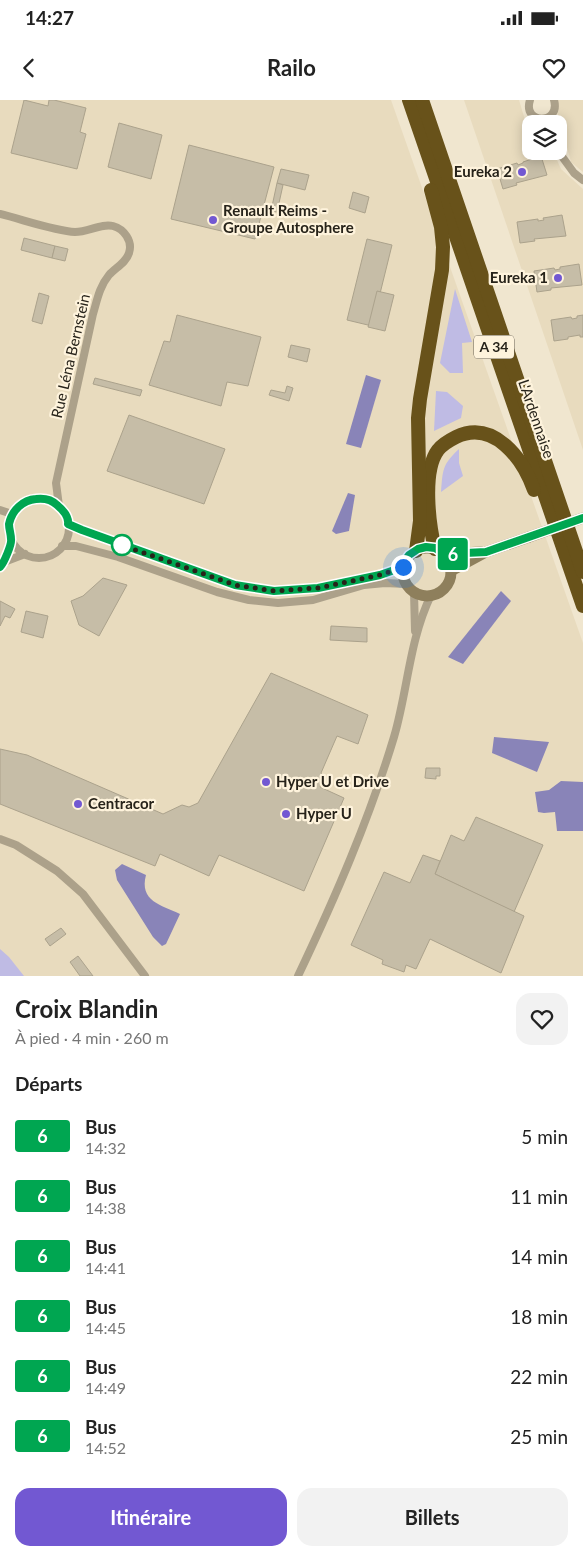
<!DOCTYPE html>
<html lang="fr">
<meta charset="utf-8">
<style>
:root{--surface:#fff;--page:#f2f2f2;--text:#222;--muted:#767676;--accent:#7258d2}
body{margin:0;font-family:Lato,sans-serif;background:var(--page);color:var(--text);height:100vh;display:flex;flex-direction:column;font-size:19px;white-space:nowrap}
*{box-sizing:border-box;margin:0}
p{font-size:16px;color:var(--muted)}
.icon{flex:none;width:28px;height:28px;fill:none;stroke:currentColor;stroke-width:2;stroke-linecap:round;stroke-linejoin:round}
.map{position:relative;height:876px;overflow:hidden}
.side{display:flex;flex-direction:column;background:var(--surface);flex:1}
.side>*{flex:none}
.badge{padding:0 10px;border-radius:4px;font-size:18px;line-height:32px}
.tools{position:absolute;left:522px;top:15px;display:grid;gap:10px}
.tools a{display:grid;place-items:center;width:45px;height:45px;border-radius:10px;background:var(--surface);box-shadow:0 2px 12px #0003;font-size:25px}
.you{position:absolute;width:25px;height:25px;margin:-12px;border:4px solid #fff;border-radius:50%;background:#1a73e8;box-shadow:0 0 0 8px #1a73e833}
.map>.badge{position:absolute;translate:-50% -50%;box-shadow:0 0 0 2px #fff}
h2{padding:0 15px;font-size:19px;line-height:45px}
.round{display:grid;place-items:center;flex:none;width:52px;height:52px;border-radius:15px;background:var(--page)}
.headline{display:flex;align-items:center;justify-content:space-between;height:85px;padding:0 15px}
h1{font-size:24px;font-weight:700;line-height:38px}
.cta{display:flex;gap:10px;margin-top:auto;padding:10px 15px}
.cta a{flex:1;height:58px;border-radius:15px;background:var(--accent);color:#fff;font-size:20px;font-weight:700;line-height:58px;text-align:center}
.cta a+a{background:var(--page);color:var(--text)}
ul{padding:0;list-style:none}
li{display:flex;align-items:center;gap:15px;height:60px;padding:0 15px}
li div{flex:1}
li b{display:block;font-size:19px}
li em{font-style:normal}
li .badge{min-width:55px;font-weight:700;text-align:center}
.status{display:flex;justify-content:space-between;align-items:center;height:35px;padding:0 25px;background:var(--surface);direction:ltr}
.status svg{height:14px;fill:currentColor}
header{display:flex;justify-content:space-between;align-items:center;height:65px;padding:0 15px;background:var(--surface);font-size:22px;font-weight:700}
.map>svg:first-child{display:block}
.built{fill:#e8dbbe}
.green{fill:#bfbbe4}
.water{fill:#8984b8}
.building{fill:#c6bda7;stroke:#aba28c}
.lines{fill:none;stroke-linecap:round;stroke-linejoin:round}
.street{stroke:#aca18a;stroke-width:8}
.secondary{stroke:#8e7f5c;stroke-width:11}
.highway{stroke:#68521a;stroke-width:14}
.secondary-bridge{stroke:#8e7f5c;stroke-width:11}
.line-casing{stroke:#fff;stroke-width:11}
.line{stroke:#00a651;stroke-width:8}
.walk{stroke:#27231a;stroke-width:5;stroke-dasharray:0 9}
.poi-dot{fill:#7258d2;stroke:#fef3dc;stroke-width:2}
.stop-dot{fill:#fff;stroke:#00a651;stroke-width:2.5}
.labels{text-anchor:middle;stroke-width:4.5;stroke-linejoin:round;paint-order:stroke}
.shield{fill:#fef3dc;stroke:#686154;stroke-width:1}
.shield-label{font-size:14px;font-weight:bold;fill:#27231a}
.poi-label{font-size:15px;font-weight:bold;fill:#27231a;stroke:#fef3dc;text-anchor:start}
.street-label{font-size:15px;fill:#27231a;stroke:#fef3dc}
</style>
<div class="status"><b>14:27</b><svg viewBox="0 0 49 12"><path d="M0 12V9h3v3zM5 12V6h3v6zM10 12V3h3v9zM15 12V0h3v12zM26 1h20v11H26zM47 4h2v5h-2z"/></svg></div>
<header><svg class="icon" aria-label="back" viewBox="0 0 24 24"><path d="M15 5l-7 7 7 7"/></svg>Railo<svg class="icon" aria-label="heart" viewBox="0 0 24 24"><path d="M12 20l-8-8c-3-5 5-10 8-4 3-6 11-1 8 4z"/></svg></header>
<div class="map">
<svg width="583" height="876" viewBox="0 0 583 876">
<rect width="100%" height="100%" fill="#f0e6cf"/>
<g class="built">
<polygon points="0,0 391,0 583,543 583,876 0,876"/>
<polygon points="464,0 519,0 528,30 531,30 531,51 553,51 561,69 583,89 583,350"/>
<polygon points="554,0 583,0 583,72 571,62"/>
</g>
<g class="green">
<polygon points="455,189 472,242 462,243 463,273 450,273 440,263"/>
<polygon points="436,291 447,292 463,306 461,318 434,331"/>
<path d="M459,349V363L463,376L441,392C443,369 442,365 459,349Z"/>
<polygon points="0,849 9,857 24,876 0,876"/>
</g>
<g class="water">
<polygon points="366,275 381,280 361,348 346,344"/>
<polygon points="348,393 355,395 349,431 336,434 332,431"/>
<polygon points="501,491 511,501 463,564 448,557"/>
<polygon points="494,637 549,642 537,672 492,653"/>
<polygon points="561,681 583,682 583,731 557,731 555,712 544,713 538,712 535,692 549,690"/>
<path d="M122,764L146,775C139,801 161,805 180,814L166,844L162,846L153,837L117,780L115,770Z"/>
</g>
<g class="building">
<polygon points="24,0 48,6 49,0 54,0 86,8 80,32 86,34 77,69 11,53"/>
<polygon points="119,23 162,35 151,79 108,67"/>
<polygon points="189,45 274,67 255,139 171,119"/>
<polygon points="541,56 547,75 516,83 517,85 503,89 497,69 517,63 518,65 523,63 523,62"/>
<polygon points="281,69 309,75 305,90 277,83"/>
<polygon points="277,83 283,85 277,112 271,111"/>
<polygon points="353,92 369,97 365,113 349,108"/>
<polygon points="562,115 566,136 534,139 535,141 520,143 517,122 538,119 538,121 544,120 543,118"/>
<polygon points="24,138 55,146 52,158 21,150"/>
<polygon points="367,139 392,145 372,226 347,220"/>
<polygon points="55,146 68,149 65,161 52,158"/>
<polygon points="579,164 582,185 551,188 551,190 537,192 534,171 554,168 555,170 560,169 560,167"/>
<polygon points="377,191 394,195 385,231 368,227"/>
<polygon points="39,193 49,196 42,224 32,221"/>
<polygon points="177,215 261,237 248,286 227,282 221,306 149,285 164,241 170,242"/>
<polygon points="583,215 583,237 580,237 580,235 568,237 568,239 554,241 551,220 571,217 572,219 577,218 577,216"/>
<polygon points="291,245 310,249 307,262 288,257"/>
<polygon points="95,278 142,290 140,296 93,284"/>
<polygon points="287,286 293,288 289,301 269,295 271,290 285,293"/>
<polygon points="129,315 225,349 204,404 107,371"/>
<polygon points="103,478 127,485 99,536 79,525 71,501 83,496"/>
<polygon points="0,501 15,509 10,518 5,516 0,526"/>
<polygon points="26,511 48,516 43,538 21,532"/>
<polygon points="331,526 367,528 367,542 330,540"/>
<polygon points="271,573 368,615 358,644 337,636 321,673 325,677 320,687 344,698 304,791 219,755 209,776 160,754 155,766 0,704 0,649 27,655 163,714 182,705 189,707 198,703"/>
<polygon points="426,668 440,668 440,676 436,676 436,679 425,678"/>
<polygon points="476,717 543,745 514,812 435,774 451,735 464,741"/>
<polygon points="423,755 440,761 435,774 524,816 501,873 430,839 416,869 406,865 404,872 382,864 383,860 351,845 384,772 410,783"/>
<polygon points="61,828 66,834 50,846 45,839"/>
<polygon points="78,856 93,876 80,876 70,862"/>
</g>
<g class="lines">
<g class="street">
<path d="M530,0C522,25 561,25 554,0"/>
<polyline points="558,51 574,73 583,80"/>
<path d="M0,114C21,119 55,131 75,132C88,132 102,123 113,126C124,129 133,141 129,153C126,163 115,168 109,175C99,187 97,201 93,214L56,383L59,406"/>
<circle cx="39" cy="428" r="30"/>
<polyline points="0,410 12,414"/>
<polyline points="69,424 235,485 274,491 318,488 380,475 403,467"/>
<polyline points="62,446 76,446 118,457 217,492 249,500 278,503 313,500 364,485 385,483 406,484"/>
<polyline points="4,462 25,454"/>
<polyline points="0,467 4,462 12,439"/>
<polyline points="414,492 415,531"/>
<polyline points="0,739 16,745 57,771 83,794 145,876"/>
<path d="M298,876C335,798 369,720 394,637C408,589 409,541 431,495"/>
</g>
<g class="secondary">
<circle cx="427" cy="472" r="24"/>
<polyline points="444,454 481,452"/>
<polyline points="451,471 486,452 529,437"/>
</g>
<g class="highway">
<polyline points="409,0 583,506"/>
<polyline points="422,0 583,472"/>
<path d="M435,449C429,425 422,371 438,350C442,345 450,340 456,337C494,319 523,359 534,390"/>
<polyline points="416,451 420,421 418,318 420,299 442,170 443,147 441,127 431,90"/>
</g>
<polyline class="secondary-bridge" points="529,437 583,418"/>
</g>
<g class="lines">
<g class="line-casing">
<path id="line" d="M0,467C4,463 12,444 11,439C11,434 9,429 9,424C12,410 23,400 36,399C44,398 51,399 57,405C63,410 69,417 68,424L82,430L235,485L274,491L318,488L380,475L403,467L404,462L409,455L418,449L426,447L435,448L444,454L486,452L583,418"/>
</g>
<use href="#line" class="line"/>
<polyline class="walk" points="122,445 116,443 235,485 274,491 318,488 380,475 403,467"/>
</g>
<g class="poi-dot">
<circle cx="522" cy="72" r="5"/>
<circle cx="213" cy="120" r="5"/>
<circle cx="558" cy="178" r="5"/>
<circle cx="266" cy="682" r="5"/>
<circle cx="78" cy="704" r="5"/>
<circle cx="286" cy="714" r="5"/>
</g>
<circle class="stop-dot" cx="122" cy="445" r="10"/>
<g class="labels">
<rect class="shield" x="474" y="235.5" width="40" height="23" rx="4"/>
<g class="shield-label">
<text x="494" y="252">A 34</text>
</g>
<g class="poi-label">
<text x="512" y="77" text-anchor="end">Eureka 2</text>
<text x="223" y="116">Renault Reims -<tspan x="223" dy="17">Groupe Autosphere</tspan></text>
<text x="548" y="183" text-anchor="end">Eureka 1</text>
<text x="276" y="687">Hyper U et Drive</text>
<text x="88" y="709">Centracor</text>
<text x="296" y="719">Hyper U</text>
</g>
<g class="street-label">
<text transform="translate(71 256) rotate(-77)" y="5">Rue Léna Bernstein</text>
<text transform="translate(536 319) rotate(71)" y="5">L'Ardennaise</text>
</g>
</g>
</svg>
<div class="tools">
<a><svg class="icon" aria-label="layers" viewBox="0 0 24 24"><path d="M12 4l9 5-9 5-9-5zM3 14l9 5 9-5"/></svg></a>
</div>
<div class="you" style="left:403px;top:467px"></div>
<b class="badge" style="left:453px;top:454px;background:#00a651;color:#fff">6</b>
</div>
<section class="side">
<div class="headline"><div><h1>Croix Blandin</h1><p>À pied · 4 min · 260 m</p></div><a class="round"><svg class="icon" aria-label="heart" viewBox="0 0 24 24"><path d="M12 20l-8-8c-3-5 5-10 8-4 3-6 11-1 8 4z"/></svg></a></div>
<h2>Départs</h2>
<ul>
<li><span class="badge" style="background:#00a651;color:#fff">6</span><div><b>Bus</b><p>14:32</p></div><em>5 min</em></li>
<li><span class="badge" style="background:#00a651;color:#fff">6</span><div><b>Bus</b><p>14:38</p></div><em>11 min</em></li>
<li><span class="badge" style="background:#00a651;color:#fff">6</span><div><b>Bus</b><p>14:41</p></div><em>14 min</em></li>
<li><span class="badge" style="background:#00a651;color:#fff">6</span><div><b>Bus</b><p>14:45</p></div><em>18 min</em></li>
<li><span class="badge" style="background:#00a651;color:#fff">6</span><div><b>Bus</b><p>14:49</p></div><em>22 min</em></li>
<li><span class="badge" style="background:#00a651;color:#fff">6</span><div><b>Bus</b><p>14:52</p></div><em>25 min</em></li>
</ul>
<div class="cta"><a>Itinéraire</a><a>Billets</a></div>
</section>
